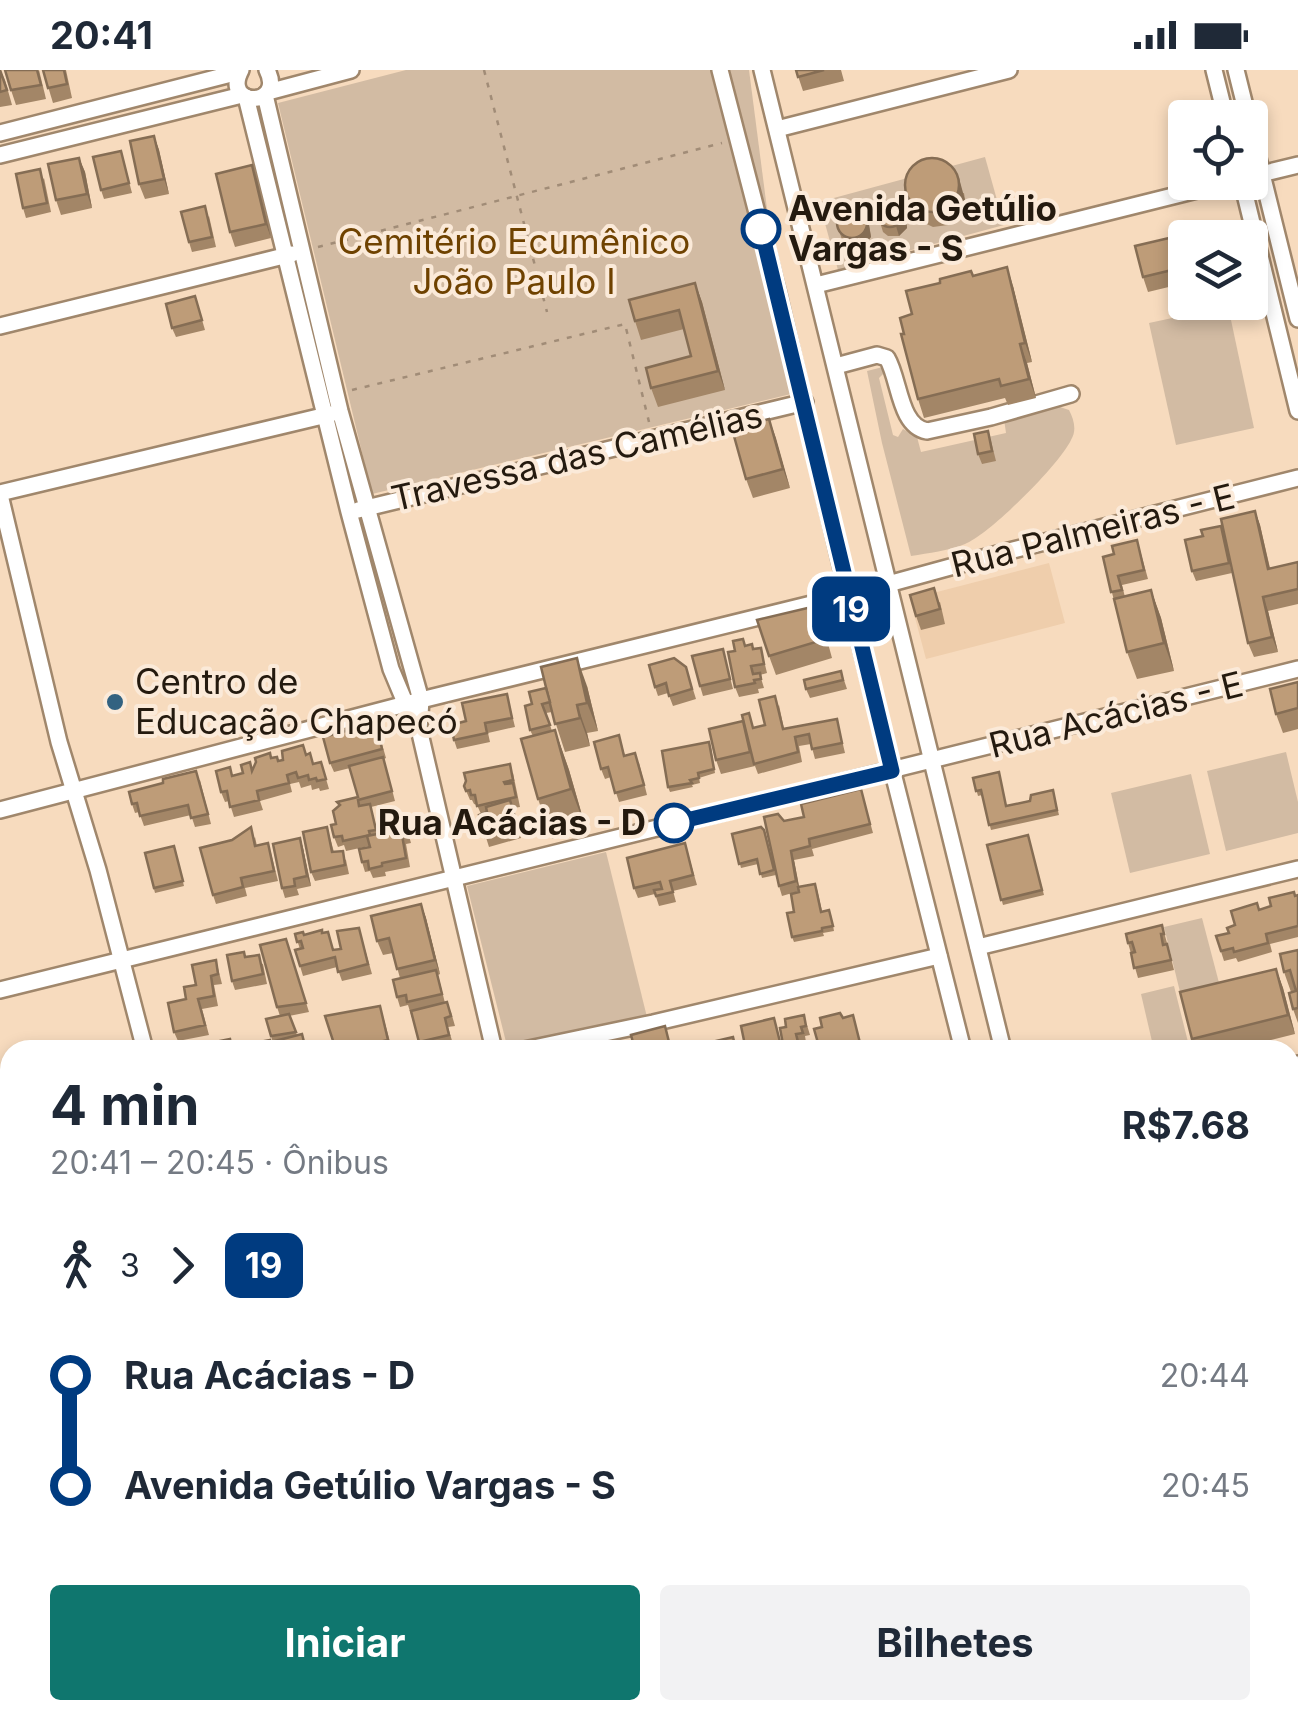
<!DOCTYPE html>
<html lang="pt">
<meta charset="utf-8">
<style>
:root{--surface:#fff;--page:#f2f2f3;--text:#1f2937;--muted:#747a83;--accent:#0f766e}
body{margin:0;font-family:Inter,sans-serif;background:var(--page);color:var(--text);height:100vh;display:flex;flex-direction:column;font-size:38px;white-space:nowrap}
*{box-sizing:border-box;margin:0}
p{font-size:32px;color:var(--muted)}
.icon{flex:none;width:55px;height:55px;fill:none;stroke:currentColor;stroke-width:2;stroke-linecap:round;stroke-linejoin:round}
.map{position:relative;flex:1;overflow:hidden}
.side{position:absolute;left:0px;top:970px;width:1300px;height:680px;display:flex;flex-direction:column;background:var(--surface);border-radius:30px 30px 0 0;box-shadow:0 5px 15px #0003}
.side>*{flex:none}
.badge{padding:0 20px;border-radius:15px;font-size:35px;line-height:65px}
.buttons{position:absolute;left:1168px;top:30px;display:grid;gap:20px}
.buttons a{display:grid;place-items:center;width:100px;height:100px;border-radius:10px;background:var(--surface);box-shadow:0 5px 15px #0003;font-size:50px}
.map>.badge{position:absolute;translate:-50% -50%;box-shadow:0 0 0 5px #fff}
.legs{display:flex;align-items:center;gap:15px;height:110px;padding:0 50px;font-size:32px}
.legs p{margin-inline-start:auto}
.overview{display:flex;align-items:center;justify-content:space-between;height:170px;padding:0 50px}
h1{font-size:55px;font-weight:700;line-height:75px}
.cta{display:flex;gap:20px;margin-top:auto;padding:20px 50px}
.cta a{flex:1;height:115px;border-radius:10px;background:var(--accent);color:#fff;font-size:40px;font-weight:700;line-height:115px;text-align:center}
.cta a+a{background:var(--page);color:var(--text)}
ul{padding:0 50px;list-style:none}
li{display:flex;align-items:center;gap:35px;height:110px;font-size:38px}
li i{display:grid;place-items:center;width:15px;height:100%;margin:0 12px;background:currentColor}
li i::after{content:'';width:25px;height:25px;margin:-12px;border:8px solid;border-radius:50%;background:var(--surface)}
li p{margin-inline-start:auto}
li:first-child i{background:linear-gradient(#0000 50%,currentColor 0)}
li:last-child i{background:linear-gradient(currentColor 50%,#0000 0)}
.status{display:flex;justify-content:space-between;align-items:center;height:70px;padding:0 50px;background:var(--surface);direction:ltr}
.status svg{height:28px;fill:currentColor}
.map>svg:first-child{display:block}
.built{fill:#efceac}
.green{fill:#d2bba3}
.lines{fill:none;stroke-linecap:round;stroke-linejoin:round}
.stream{stroke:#77a3c1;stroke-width:5}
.minor-casing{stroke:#a0876c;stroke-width:20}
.path{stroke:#a18c77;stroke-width:2.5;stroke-dasharray:5 8;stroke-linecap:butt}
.minor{stroke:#fff;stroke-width:15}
.wall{fill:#a38667}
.shaded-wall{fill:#856d54}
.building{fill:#be9c78;stroke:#856d54;stroke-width:2.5}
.line-1-casing{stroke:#fff;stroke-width:22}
.line-1{stroke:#003b80;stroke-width:15}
.stop-1-dot{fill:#fff;stroke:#003b80;stroke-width:5}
.poi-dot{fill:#326281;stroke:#fbead9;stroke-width:4}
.labels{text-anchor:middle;stroke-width:8;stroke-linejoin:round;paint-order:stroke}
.stop-label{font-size:35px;font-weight:bold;fill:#241a0f;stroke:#fbead9;text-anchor:start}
.park-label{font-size:35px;fill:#6f4200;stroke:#fbead9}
.street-label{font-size:35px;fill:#241a0f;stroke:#fbead9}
.poi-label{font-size:35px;fill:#241a0f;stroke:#fbead9;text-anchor:start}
</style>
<div class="status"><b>20:41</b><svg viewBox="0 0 49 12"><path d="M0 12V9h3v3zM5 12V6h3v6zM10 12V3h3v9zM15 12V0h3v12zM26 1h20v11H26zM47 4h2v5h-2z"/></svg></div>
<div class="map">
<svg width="1298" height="1650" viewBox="0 0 1298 1650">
<rect width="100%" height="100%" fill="#f7dbbe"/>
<polygon class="built" points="1049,493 1065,553 926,589 910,529"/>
<g class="green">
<polygon points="406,0 749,0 791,324 372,424 278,33"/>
<polygon points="985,87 1004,155 838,200 819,132"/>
<polygon points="1228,236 1254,358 1176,375 1149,253"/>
<path d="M883,297L885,302L879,308L893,365L898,367L903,359L917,367L921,382L1006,363L1004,349L1057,336L1069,340C1074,350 1077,360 1071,370C1060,394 990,464 965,474C948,481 929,483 911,486L882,373L867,301Z"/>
<polygon points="1286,682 1298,732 1298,763 1226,781 1207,701"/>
<polygon points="1191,704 1210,784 1130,803 1111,723"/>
<polygon points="606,782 647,947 508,980 467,816"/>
<polygon points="1202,848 1223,928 1184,938 1164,857"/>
<polygon points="1174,916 1190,980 1154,980 1141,924"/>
<polygon points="1298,1461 1298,1650 1028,1650 1070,1640 1290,1640 1290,1466"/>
<polygon points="684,1640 842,1640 850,1650 686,1650"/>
<polygon points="854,1640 936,1640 921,1650 852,1650"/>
</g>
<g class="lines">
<polyline class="stream" points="791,1640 797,1650"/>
<g class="minor-casing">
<g id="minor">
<path d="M241,0C221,38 286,38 267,0"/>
<polyline points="720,0 778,224 848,525 963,980"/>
<polyline points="762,0 1003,980"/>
<polyline points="1214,0 1226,48"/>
<polyline points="1236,0 1248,48"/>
<polyline points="268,22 351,0"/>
<polyline points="265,25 340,341 421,630 419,659 494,980"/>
<polyline points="246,27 349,442 391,599 409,642"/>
<polyline points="1250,56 1298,249"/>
<polyline points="777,59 1009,0"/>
<polyline points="0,63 239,2"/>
<polyline points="0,85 242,25"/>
<polyline points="1253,106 1298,95"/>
<polyline points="1242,112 1298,341"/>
<polyline points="816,215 1229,112"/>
<polyline points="0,256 292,184"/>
<path d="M836,296L877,285L887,288C900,310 899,356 927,361L991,347L1071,324"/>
<polyline points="0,423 331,344"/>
<polyline points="0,425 59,672 98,800 145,980"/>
<polyline points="358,440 805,332"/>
<polyline points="0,740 421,630 848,525 1005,482 1298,408"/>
<polyline points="978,877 1298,799"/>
<path d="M0,920C432,812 866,708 1298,599"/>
<polyline points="524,980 653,953 939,886"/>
<polyline points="1290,996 1298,994"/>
<polyline points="3,1035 10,1080"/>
<polyline points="0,1100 9,1095 10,1091"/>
<polyline points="1290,1181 1298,1179"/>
<polyline points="1290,1351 1298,1349"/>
<polyline points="0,1588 10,1585"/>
<polyline points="0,1629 5,1650"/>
<polyline points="310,1640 312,1650"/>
<polyline points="660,1640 663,1650"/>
<polyline points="1127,1640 1129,1650"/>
<polyline points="1158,1640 1160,1650"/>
</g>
</g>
<g class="path">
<polyline points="484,0 547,242"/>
<polyline points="318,177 722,73"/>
<polyline points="352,320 625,254 649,352"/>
</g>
<use href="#minor" class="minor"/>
</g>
<g class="wall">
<polygon points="0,0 5,10 12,35 0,37"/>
<polygon points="39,0 46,29 16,35 11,20"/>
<polygon points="43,0 66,0 72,28 53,33"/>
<polygon points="796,0 841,0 844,11 803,21"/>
<polygon points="154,66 159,80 169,124 145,129 139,114"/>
<polygon points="121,81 132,123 104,129 101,120"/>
<polygon points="79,88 85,102 92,138 61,145 56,130"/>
<polygon points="252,95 257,110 271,168 235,177 230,162"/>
<polygon points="44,108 51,142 26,148 23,138"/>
<polygon points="964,123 965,130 961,145 948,155 933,157 918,150 913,144 908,130"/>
<polygon points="903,137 906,147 907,158 899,166 888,166 883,162 877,142"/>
<polygon points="209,146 216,177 192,182 189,172"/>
<polygon points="866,146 869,155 871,167 863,176 851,177 842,170 839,160"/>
<polygon points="1174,182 1181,214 1148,222 1143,207"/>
<polygon points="973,206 1013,216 1032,292 1027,293 1036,328 1008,335 1005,328 924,348 918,329 904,264 912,244"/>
<polygon points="695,213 702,232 725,320 658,337 651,318 691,286 684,259 641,270 635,251"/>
<polygon points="195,226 205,260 176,267 172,258"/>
<polygon points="769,349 790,418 753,428 746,409"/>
<polygon points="991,371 996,391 982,394 978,384"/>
<polygon points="1255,441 1260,455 1270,498 1298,492 1298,534 1268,541 1278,582 1254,587 1248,573"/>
<polygon points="1221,456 1232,503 1196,511 1192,501 1203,466"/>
<polygon points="1140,480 1148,509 1122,515 1125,527 1151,520 1161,548 1174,601 1137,609 1127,582 1103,487"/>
<polygon points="940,532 945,554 921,560 916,546"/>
<polygon points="823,555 832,588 776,605 769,586"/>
<polygon points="743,569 746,576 754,579 761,578 767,603 760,605 764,618 758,619 759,623 739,627 735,617 735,581"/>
<polygon points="723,579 733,619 703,626 700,616"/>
<polygon points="686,597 696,629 673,636 668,623 658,626 655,617"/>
<polygon points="841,601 847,619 810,628 806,619"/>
<polygon points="1298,612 1298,659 1283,663 1276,644"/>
<polygon points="587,616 598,661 587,663 590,676 565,682 552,642 546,643 552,661 555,660 569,700 586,759 552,769 538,729 533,666 530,660 532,634"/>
<polygon points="507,624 515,657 488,663 490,672 457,679 454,670 466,651"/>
<polygon points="779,635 784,659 837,649 845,683 815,689 811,674 799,676 802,692 758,704 755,696 721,704 716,690 765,655"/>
<polygon points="376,653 386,688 384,689 395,731 371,737 378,764 387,762 405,752 411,773 406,774 410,797 385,802 386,806 373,808 370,801 365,802 362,792 369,776 346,781 344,775 338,777 334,767 339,736 337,732 358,727 350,698 334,702 330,693"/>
<polygon points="303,675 307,685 314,694 321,692 329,719 320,721 319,718 312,720 311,715 301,718 299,712 290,714 292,722 260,731 263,740 234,747 229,731 225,732 221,722 233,705 253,700 256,692 271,688 278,691 283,690"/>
<polygon points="622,675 625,686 639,693 647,725 619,732 611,707 605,709 601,699"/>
<polygon points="711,677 715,703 699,708 700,713 692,715 693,717 670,722 668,717"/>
<polygon points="513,703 520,737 513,738 521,768 489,777 479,745 481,744 477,735 474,734 472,730 470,730 464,716"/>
<polygon points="973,708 1007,736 1030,731 1053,720 1059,745 991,760 982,725 978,726"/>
<polygon points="200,710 211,754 195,757 191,745 144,756 139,742 135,743 132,734"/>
<polygon points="861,719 873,763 812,779 814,786 794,790 799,817 817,819 822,841 831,845 834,861 823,863 824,866 794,872 792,867 794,842 799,821 782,826 779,816 784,751 804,747"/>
<polygon points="327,757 334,782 346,790 349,804 315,811 311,802"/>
<polygon points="761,757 776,805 762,808 758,794 741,798 732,764"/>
<polygon points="1028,765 1044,825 1003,835 987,775"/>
<polygon points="255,767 257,776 271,783 278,811 245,818 247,826 216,834 213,825"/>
<polygon points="300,768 303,778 311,816 297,819 299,825 285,828 282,818"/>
<polygon points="685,773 697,815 673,821 676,832 659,836 655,824 638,828 634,818"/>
<polygon points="174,776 184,816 155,823 145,783"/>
<polygon points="1298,825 1298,867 1270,874 1272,882 1238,892 1236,888 1224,891 1216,866 1229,863 1235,855 1271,836"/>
<polygon points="421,834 426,848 440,904 438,905 445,933 451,942 455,956 448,957 453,974 430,980 422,980 408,935 400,937 397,927 400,908 393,883 383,885 377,871"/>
<polygon points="1162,855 1167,873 1164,875 1170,884 1174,900 1138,908 1128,873"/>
<polygon points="359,858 372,904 342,911 337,897 303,906 300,896 300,879 295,864 304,865 334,880 341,879"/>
<polygon points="286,869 309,942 289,946 297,965 274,976 271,966 280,946 277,937"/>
<polygon points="1298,880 1298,953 1293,939 1291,922 1284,902"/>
<polygon points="246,887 263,894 267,914 235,920 232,911"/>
<polygon points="216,890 222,914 214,915 218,936 202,939 209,965 178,971 174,962 186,929"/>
<polygon points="1276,899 1283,918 1295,964 1232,980 1196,980 1192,969"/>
<polygon points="383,946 392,979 336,980"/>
<polygon points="807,955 810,965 805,966 806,972 800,974 780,958"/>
<polygon points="1290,1068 1298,1068 1298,1153 1290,1155"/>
<polygon points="0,1103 9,1130 8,1150 0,1150"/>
<polygon points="0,1186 2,1186 9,1205 7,1239 0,1239"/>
</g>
<g class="shaded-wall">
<polygon points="154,66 159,80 169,124 164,109"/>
<polygon points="79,88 85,102 92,138 87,124"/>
<polygon points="252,95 257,110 271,168 266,154"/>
<polygon points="959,108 965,130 961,145 948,155 943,141"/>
<polygon points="903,137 906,147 907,158 899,166 896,156"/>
<polygon points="866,146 869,155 871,167 863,176 859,166"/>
<polygon points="1169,168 1174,182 1181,214 1176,199"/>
<polygon points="1007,197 1013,216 1032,292 1025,273"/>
<polygon points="695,213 702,232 725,320 718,301"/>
<polygon points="1020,274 1027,293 1036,328 1029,309"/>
<polygon points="769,349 776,368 790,418 783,399"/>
<polygon points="1255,441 1260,455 1273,513 1268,499"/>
<polygon points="1151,520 1161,548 1174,601 1164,573"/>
<polygon points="1263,527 1268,541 1278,582 1272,567"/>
<polygon points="577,588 587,616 598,661 587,633"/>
<polygon points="577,635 587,663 590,676 580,648"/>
<polygon points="555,660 569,700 586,759 571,719"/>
<polygon points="300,768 303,778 311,816 307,806"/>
<polygon points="791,781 794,790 800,821 796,811"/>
<polygon points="421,834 426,848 440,904 435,890"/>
<polygon points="1276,899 1283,918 1295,964 1288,945"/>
<polygon points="0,1103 9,1130 8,1150 1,1131"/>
<polygon points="2,1186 9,1205 7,1239 0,1221"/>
</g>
<g class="building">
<polygon points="0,0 7,20 0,22"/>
<polygon points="5,0 37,0 41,15 11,20"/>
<polygon points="43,0 64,0 67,14 48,18"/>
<polygon points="796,0 824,0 798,7"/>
<polygon points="154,66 164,109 139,114 130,71"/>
<polygon points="121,81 129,113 101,120 93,87"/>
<circle cx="932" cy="115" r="27"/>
<polygon points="79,88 87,124 56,130 48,94"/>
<polygon points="252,95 266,154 230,162 216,104"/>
<polygon points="40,99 47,133 23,138 16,104"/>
<circle cx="890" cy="144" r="13"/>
<polygon points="205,136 212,167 189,172 181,142"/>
<circle cx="852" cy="153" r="15"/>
<polygon points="1169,168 1176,199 1143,207 1135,176"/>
<polygon points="1007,197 1025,273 1020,274 1029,309 1001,316 999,309 918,329 901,264 904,264 900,248 912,244 906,221 940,213 940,209 971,201 973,206"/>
<polygon points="695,213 718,301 651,318 646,298 691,286 679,240 635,251 629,230"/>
<polygon points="195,226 202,250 172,258 166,234"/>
<polygon points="769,349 783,399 746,409 732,359"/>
<polygon points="988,361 992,381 978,384 974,364"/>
<polygon points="1255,441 1268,499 1298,492 1298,519 1263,527 1272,567 1248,573 1221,449"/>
<polygon points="1221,456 1229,493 1192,501 1185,470 1203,466 1201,460"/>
<polygon points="1137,470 1144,500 1118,506 1122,520 1111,522 1103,487 1114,484 1112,476"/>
<polygon points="934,518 940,539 916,546 910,525"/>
<polygon points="1151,520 1164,573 1127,582 1114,529"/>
<polygon points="816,536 826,569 769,586 757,550"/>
<polygon points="743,569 745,576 752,574 753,579 761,578 764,594 751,596 753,604 760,603 761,609 754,610 755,613 735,617 728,582 735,581 733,571"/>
<polygon points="723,579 730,609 700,616 692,586"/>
<polygon points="577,588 587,633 577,635 580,648 555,654 541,597"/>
<polygon points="674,588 686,597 692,619 669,626 666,613 655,617 649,595"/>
<polygon points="841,601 843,610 806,619 804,610"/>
<polygon points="1298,612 1298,638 1276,644 1270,619"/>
<polygon points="546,618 550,632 542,634 550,655 530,660 525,636 532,634 529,622"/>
<polygon points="507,624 512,648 485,653 487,663 454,670 451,655 466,651 462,633"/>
<polygon points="775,626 783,659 837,649 842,673 812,679 809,664 795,667 798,682 754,694 742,645 749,643 753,658 765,655 759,630"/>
<polygon points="743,651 750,682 716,690 709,659"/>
<polygon points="376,653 382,679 330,693 323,667"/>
<polygon points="555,660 571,719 538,729 521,669"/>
<polygon points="619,665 624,686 635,683 644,715 615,723 608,697 601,699 594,672"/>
<polygon points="709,672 714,699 698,703 699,708 690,710 692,713 668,717 662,681"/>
<polygon points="303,675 306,685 310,683 313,694 321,692 326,709 317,711 316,708 309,710 308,705 298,708 296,702 287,705 289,713 257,721 259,730 230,737 227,721 221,722 216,701 230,697 232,706 243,703 241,695 250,692 252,701 256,692 255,688 270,683 271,688 277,687 278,691 283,690 282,681"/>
<polygon points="383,687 392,721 358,730 359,736 370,734 376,760 369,761 370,765 343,771 342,766 334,767 331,755 336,754 333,741 340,735 337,732 358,727 349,696"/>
<polygon points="510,694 513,710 504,712 505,714 513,713 516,727 477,736 475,725 471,725 470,720 466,721 464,716 466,711 464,703"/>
<polygon points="196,701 208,744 191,748 188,735 140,746 137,733 132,734 129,722 163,713 163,709"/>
<polygon points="999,702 1006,736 1030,731 1031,725 1053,720 1057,740 989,755 981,720 976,721 973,708"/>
<polygon points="861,719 870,754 809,769 810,776 791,781 796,811 779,816 764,747 778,744 784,751 804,747 801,734"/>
<polygon points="510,730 518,758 485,767 479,745 487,742 486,737"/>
<polygon points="405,752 407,764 402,765 406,788 382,793 382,796 369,799 368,791 362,792 359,779 370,777 367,766 387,762 385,756"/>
<polygon points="251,757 255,776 268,773 274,801 241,808 243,817 213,825 200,778 232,770"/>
<polygon points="327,757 332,782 343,781 345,795 311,802 303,762"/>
<polygon points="761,757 764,760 774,800 760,804 757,789 739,794 732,764"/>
<polygon points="1028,765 1042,820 1001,830 987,775"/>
<polygon points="300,768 307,806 294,809 295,816 282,818 273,774"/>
<polygon points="685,773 693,805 670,811 673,822 656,826 654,820 662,819 660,812 634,818 627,788"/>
<polygon points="174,776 183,811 154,818 145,783"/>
<polygon points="815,814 821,842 829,840 833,856 822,858 822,861 792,867 787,843 794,842 791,824 799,822 798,817"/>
<polygon points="1294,822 1295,826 1298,825 1298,856 1266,864 1268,873 1234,882 1233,878 1221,881 1216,866 1229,863 1227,858 1235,855 1231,841 1257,833 1259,840 1271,836 1269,828"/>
<polygon points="421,834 435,890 397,899 389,868 377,871 371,846"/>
<polygon points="1162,855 1164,864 1161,864 1163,875 1167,874 1171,890 1134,898 1131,883 1135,882 1132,872 1128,873 1126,864"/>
<polygon points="359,858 368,894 338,902 335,887 300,896 295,880 303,878 301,871 297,872 295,864 303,862 304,865 322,860 322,863 328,862 333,880 341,879 337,861"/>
<polygon points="286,869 306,933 277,937 260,875"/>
<polygon points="1298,880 1298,938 1293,939 1289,923 1296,921 1290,900 1284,902 1280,884"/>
<polygon points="244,882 245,887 259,885 263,904 232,911 227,885"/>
<polygon points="216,890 218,904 211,906 214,926 198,929 205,955 174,962 168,933 186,929 184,917 196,915 192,895"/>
<polygon points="1276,899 1288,945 1192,969 1180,922"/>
<polygon points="436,900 442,924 407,932 406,925 397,927 393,910"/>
<polygon points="447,932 451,946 445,948 449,965 419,972 411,941"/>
<polygon points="380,936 388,970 345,980 336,980 325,946"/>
<polygon points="840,943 843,948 853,945 861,977 848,980 820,980 814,959 822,957 820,948"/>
<polygon points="289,944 296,962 271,966 266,949"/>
<polygon points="804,945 806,956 801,957 803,963 796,964 800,980 784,980 780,958 786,957 785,949"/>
<polygon points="774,948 782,980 746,980 741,956"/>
<polygon points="665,956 671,980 635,980 631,965"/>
<polygon points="302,964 306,980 277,980 275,971"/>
<polygon points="733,967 736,980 714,980 712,972"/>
<polygon points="230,969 232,980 196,980 195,976"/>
<polygon points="270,970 271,980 238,980 237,976"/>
<polygon points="1298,998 1298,1056 1290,1030 1290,1000"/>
<polygon points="1297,1066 1298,1123 1290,1125 1290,1068"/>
<polygon points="0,1104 2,1111 1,1131 0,1131"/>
<polygon points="0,1186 2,1186 0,1218"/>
<polygon points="1298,1191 1298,1211 1293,1192"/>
<polygon points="1298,1215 1298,1240 1292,1216"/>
</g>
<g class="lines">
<g class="line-1-casing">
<polyline id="line-1" points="674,753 892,701 761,159"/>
</g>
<use href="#line-1" class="line-1"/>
</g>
<g class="stop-1-dot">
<circle cx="761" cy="159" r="18"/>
<circle cx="674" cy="753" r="18"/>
</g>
<circle class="poi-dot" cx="115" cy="632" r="10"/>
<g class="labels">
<g class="stop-label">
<text x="788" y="151">Avenida Getúlio<tspan x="788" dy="40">Vargas - S</tspan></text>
<text x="646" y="765" text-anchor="end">Rua Acácias - D</text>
</g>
<g class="park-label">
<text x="514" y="184">Cemitério Ecumênico<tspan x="514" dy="40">João Paulo I</tspan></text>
</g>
<g class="street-label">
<text transform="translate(577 387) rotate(-13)" y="12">Travessa das Camélias</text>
<text transform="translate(1093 461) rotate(-14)" y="12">Rua Palmeiras - E</text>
<text transform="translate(1116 645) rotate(-14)" y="12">Rua Acácias - E</text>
</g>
<g class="poi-label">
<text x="135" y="624">Centro de<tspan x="135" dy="40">Educação Chapecó</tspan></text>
</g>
</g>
</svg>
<div class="buttons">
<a><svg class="icon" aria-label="locate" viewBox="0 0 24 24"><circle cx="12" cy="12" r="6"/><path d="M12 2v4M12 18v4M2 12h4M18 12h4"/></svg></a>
<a><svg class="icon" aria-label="layers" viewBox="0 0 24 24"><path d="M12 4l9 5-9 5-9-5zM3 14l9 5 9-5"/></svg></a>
</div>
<b class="badge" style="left:851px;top:539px;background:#003b80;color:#fff">19</b>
<section class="side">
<div class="overview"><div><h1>4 min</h1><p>20:41 – 20:45 · Ônibus</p></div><b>R$7.68</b></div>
<div class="legs"><svg class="icon" aria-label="walk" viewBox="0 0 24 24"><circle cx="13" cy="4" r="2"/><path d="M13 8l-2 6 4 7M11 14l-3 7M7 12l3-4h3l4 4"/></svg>3<svg class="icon" aria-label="forward" viewBox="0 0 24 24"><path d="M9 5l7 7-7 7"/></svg><b class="badge" style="background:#003b80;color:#fff">19</b></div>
<ul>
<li><i style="color:#003b80"></i><b>Rua Acácias - D</b><p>20:44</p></li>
<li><i style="color:#003b80"></i><b>Avenida Getúlio Vargas - S</b><p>20:45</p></li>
</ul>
<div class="cta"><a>Iniciar</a><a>Bilhetes</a></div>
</section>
</div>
